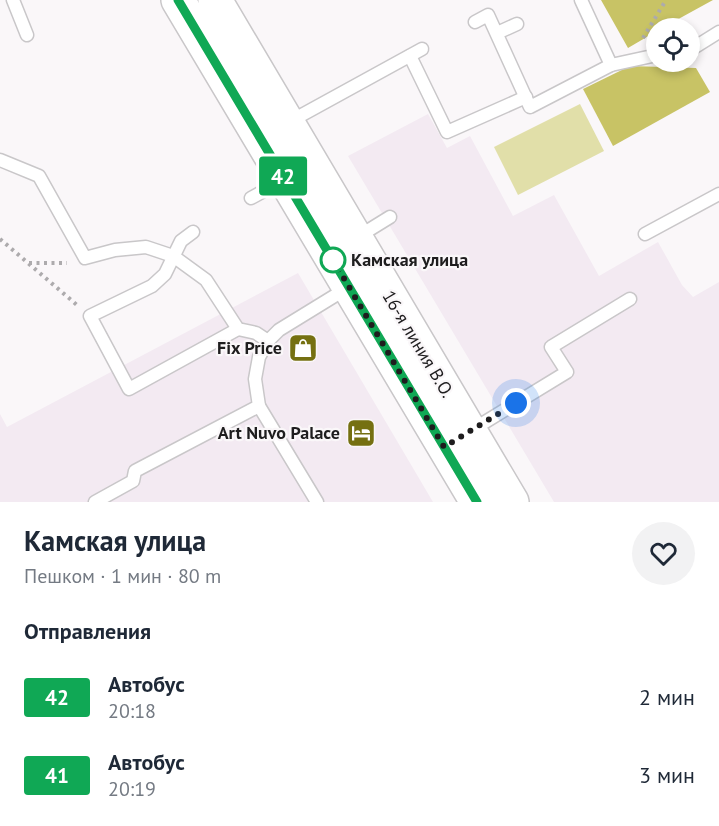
<!DOCTYPE html>
<html lang="ru">
<meta charset="utf-8">
<style>
:root{--surface:#fff;--page:#f2f2f3;--text:#1f2937;--muted:#747a83}
body{margin:0;font-family:"PT Sans",sans-serif;background:var(--page);color:var(--text);height:100vh;display:flex;flex-direction:column;font-size:22px;white-space:nowrap}
*{box-sizing:border-box;margin:0}
p{font-size:20px;color:var(--muted)}
.icon{flex:none;width:33px;height:33px;fill:none;stroke:currentColor;stroke-width:2;stroke-linecap:round;stroke-linejoin:round}
.map{position:relative;height:502px;overflow:hidden}
.drawer{display:flex;flex-direction:column;background:var(--surface);flex:1}
.drawer>*{flex:none}
.badge{padding:0 12px;border-radius:4px;font-size:21px;line-height:39px}
.buttons{position:absolute;left:646px;top:18px;display:grid;gap:12px}
.buttons a{display:grid;place-items:center;width:54px;height:54px;border-radius:50%;background:var(--surface);box-shadow:0 3px 9px #0003;font-size:30px}
.you{position:absolute;width:30px;height:30px;margin:-15px;border:4px solid #fff;border-radius:50%;background:#1a73e8;box-shadow:0 0 0 9px #1a73e833}
.map>.badge{position:absolute;translate:-50% -50%;box-shadow:0 0 0 3px #fff}
h2{padding:0 24px;font-size:22px;line-height:54px}
.round{display:grid;place-items:center;flex:none;width:63px;height:63px;border-radius:32px;background:var(--page)}
.overview{display:flex;align-items:center;justify-content:space-between;height:102px;padding:0 24px}
h1{font-size:28px;font-weight:700;line-height:45px}
ul{padding:0;list-style:none}
li{display:flex;align-items:center;gap:18px;height:78px;padding:0 24px}
li div{flex:1}
li b{display:block;font-size:22px}
li em{font-style:normal}
li .badge{min-width:66px;font-weight:700;text-align:center}
.map>svg:first-child{display:block}
.built{fill:#f3eaf2}
.green{fill:#e1dfa9}
.forest{fill:#c8c365}
.lines{fill:none;stroke-linecap:round;stroke-linejoin:round}
.lane-casing{stroke:#c9c7c9;stroke-width:15}
.secondary-casing{stroke:#c9c7c9;stroke-width:36}
.path{stroke:#adabad;stroke-width:4;stroke-dasharray:3 4.5;stroke-linecap:butt}
.lane{stroke:#fff;stroke-width:12}
.secondary{stroke:#fff;stroke-width:33}
.line-casing{stroke:#fff;stroke-width:14}
.line{stroke:#10a855;stroke-width:9}
.walk{stroke:#1e1d1e;stroke-width:6;stroke-dasharray:0 10.8}
.stop-dot{fill:#fff;stroke:#10a855;stroke-width:3}
.labels{text-anchor:middle;stroke-width:4.5;stroke-linejoin:round;paint-order:stroke}
.stop-label{font-size:18px;font-weight:bold;fill:#1e1d1e;stroke:#faf7f9;text-anchor:start}
.street-label{font-size:18px;fill:#1e1d1e;stroke:#faf7f9}
.poi-label{font-size:18px;font-weight:bold;fill:#1e1d1e;stroke:#faf7f9;text-anchor:end}
</style>
<div class="map">
<svg width="719" height="502" viewBox="0 0 719 502">
<rect width="100%" height="100%" fill="#faf7f9"/>
<g class="built">
<polygon points="428,114 447,148 470,136 513,216 554,195 599,276 658,242 682,285 693,297 719,282 719,502 554,502 348,156"/>
<polygon points="298,273 433,502 0,502 0,414 7,427"/>
</g>
<polygon class="green" points="580,104 604,151 518,195 494,147"/>
<g class="forest">
<polygon points="601,0 713,0 662,28 657,28 657,31 628,48"/>
<polygon points="630,66 696,68 710,92 613,146 583,89"/>
</g>
<g class="lines">
<g class="lane-casing">
<g id="lane">
<polyline points="13,0 27,35"/>
<polyline points="581,0 611,65"/>
<polyline points="475,22 488,15 530,107 611,65 657,55"/>
<polyline points="497,33 517,24"/>
<polyline points="690,48 695,47 719,32"/>
<polyline points="410,56 447,132 526,97"/>
<polyline points="289,122 422,49"/>
<polyline points="0,160 39,176 85,258 115,250 146,247 173,256 206,280 238,329 256,333 268,341"/>
<polyline points="251,198 284,180"/>
<polyline points="193,232 181,241 165,274 152,286 90,316 129,389 238,329"/>
<polyline points="645,234 719,194"/>
<polyline points="356,238 390,217"/>
<polyline points="259,406 317,502"/>
<polyline points="472,430 567,372 551,347 630,299"/>
<polyline points="95,502 133,481 135,471 259,406 255,379 259,357 268,341 279,330 349,287"/>
</g>
</g>
<g class="secondary-casing">
<g id="secondary">
<polyline points="178,0 477,502"/>
<polyline points="215,0 512,502"/>
</g>
</g>
<g class="path">
<polyline points="643,38 666,0"/>
<polyline points="0,239 77,305"/>
<polyline points="29,263 67,263"/>
</g>
<use href="#lane" class="lane"/>
<use href="#secondary" class="secondary"/>
</g>
<g class="lines">
<g class="line-casing">
<polyline id="line" points="178,0 477,502"/>
</g>
<use href="#line" class="line"/>
<polyline class="walk" points="333,260 444,447 516,403"/>
</g>
<defs>
<g id="shop-square" transform="scale(1.5)"><rect x="-9" y="-9" width="18" height="18" rx="4" fill="#757011" stroke="#faf7f9"/><path d="M-5-2.5h2.3a2.7 3.5 0 0 1 5.4 0H5L5.5 6h-11ZM-1.5-2.5h3a1.5 2.3 0 0 0-3 0Z" fill="#fff"/></g>
<g id="hotel-square" transform="scale(1.5)"><rect x="-9" y="-9" width="18" height="18" rx="4" fill="#757011" stroke="#faf7f9"/><path d="M-6-4.5h1.5V1H6V5H4.5V3h-9V5H-6ZM-4 0a1.8 1.8 0 1 1 3.6 0ZM.5 0V-2.5h3Q6-2.5 6 0Z" fill="#fff"/></g>
</defs>
<g fill-rule="evenodd">
<use href="#shop-square" x="303" y="348"/>
<use href="#hotel-square" x="361" y="433"/>
</g>
<circle class="stop-dot" cx="333" cy="260" r="12"/>
<g class="labels">
<g class="stop-label">
<text x="351" y="266">Камская улица</text>
</g>
<g class="street-label">
<text transform="translate(418 344) rotate(59)" y="6">16-я линия В.О.</text>
</g>
<g class="poi-label">
<text x="282" y="354">Fix Price</text>
<text x="340" y="439">Art Nuvo Palace</text>
</g>
</g>
</svg>
<div class="buttons">
<a><svg class="icon" aria-label="locate" viewBox="0 0 24 24"><circle cx="12" cy="12" r="6"/><path d="M12 2v4M12 18v4M2 12h4M18 12h4"/></svg></a>
</div>
<div class="you" style="left:516px;top:403px"></div>
<b class="badge" style="left:283px;top:176px;background:#10a855;color:#fff">42</b>
</div>
<section class="drawer">
<div class="overview"><div><h1>Камская улица</h1><p>Пешком · 1 мин · 80 m</p></div><a class="round"><svg class="icon" aria-label="heart" viewBox="0 0 24 24"><path d="M12 20l-8-8c-3-5 5-10 8-4 3-6 11-1 8 4z"/></svg></a></div>
<h2>Отправления</h2>
<ul>
<li><span class="badge" style="background:#10a855;color:#fff">42</span><div><b>Автобус</b><p>20:18</p></div><em>2 мин</em></li>
<li><span class="badge" style="background:#10a855;color:#fff">41</span><div><b>Автобус</b><p>20:19</p></div><em>3 мин</em></li>
</ul>
</section>
